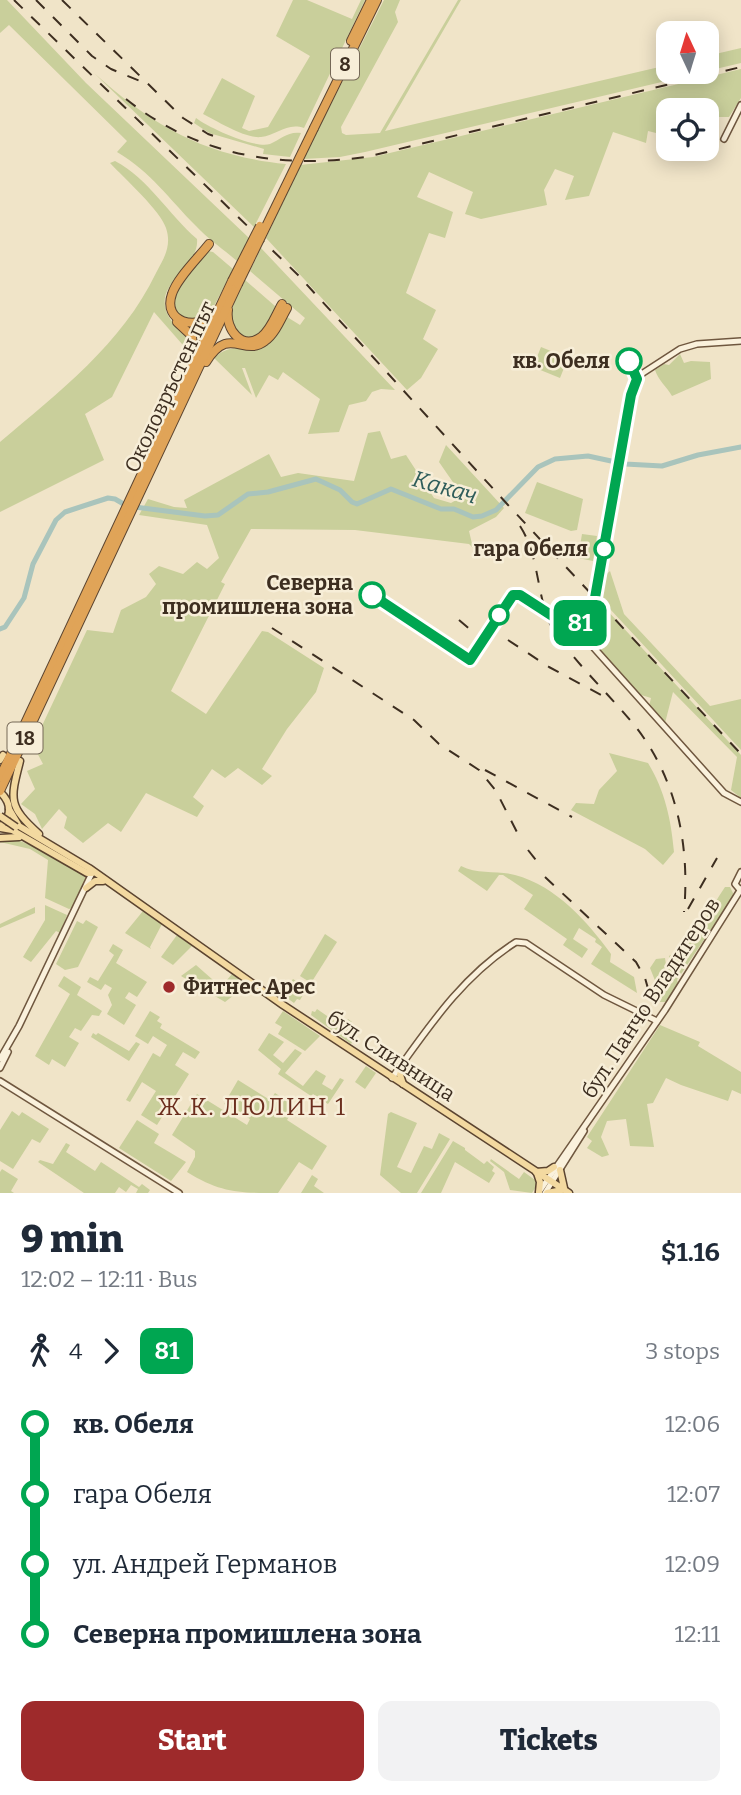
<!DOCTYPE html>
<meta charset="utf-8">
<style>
:root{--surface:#fff;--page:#f2f2f3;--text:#1f2937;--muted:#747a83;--accent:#9e2a2b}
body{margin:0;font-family:Bitter,serif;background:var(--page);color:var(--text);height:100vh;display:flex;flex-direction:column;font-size:26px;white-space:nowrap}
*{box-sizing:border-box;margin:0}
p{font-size:23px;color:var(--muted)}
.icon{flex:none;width:38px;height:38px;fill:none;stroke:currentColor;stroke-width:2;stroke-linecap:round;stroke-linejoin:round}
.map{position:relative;height:1193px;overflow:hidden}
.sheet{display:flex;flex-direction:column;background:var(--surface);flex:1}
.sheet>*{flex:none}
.badge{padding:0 14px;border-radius:10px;font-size:24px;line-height:46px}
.needle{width:46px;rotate:356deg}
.buttons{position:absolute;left:656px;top:21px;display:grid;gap:14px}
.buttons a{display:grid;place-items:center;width:63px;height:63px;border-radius:14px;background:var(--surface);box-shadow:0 4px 18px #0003;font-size:35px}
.map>.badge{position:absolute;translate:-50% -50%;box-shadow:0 0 0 4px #fff}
.legs{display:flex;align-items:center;gap:10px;height:77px;padding:0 21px;font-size:23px}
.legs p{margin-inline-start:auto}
.overview{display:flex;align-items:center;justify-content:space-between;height:119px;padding:0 21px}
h1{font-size:38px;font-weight:800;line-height:52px}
.primary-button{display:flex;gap:14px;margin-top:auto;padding:14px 21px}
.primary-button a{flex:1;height:80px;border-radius:14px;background:var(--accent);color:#fff;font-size:28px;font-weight:800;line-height:80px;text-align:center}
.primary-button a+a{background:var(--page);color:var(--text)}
ul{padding:0 21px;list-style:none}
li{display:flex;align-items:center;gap:24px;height:70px;font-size:26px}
li i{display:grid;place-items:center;width:10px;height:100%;margin:0 9px;background:currentColor}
li i::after{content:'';width:18px;height:18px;margin:-9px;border:5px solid;border-radius:50%;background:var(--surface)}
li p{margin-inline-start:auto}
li:first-child i{background:linear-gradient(#0000 50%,currentColor 0)}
li:last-child i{background:linear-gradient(currentColor 50%,#0000 0)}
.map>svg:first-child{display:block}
.green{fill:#c9cf9b}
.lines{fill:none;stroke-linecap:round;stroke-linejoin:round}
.river{stroke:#a9c4bc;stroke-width:5}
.secondary-casing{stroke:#6f573f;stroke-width:8}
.primary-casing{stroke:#5b4430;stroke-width:9}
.highway-casing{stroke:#5b4430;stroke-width:10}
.secondary{stroke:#faf1dc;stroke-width:5}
.primary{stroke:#f3d9a0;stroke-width:6}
.highway{stroke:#e0a458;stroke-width:8}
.rail{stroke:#3d2e20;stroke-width:2;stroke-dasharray:12 12;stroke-linecap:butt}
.primary-bridge-casing{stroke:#5b4430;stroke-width:9;stroke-linecap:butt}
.highway-bridge-casing{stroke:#5b4430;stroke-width:10;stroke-linecap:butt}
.primary-bridge{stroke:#f3d9a0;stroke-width:6}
.highway-bridge{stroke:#e0a458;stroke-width:8}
.line-1-casing{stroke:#fff;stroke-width:16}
.line-1{stroke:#00a651;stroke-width:10}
.stop-1-dot{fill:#fff;stroke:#00a651;stroke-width:3.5}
.poi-dot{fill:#9e2a2b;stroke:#f7eed8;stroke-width:2.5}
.labels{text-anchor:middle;stroke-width:5;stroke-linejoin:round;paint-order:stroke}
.shield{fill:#f7eed8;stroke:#756857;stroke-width:2}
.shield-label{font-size:19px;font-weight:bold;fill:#3d2e20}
.stop-label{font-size:21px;font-weight:bold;fill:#3d2e20;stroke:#f7eed8;text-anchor:end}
.street-label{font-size:21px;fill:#3d2e20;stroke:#f7eed8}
.poi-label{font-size:21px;font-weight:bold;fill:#3d2e20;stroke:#f7eed8;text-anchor:start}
.water-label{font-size:23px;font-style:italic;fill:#2f5d5a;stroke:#f7eed8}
.quarter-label{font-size:24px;letter-spacing:2px;fill:#6b2e1e;stroke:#f7eed8}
</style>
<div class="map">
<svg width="741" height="1193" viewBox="0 0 741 1193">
<rect width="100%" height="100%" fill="#f0e4c8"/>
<g class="green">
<path d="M0,0H7L86,83L249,238L237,261C223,249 208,239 196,226C168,198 152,173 117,152L127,141L9,25L0,33Z"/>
<path d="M293,0H307L352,19L361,0H365L304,128C287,122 277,135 261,137C246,139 217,121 203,114L222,78L255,96L242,128L249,131L268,127L310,56L276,36Z"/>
<polygon points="384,0 400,0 395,12 398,22 341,127 342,133 346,135 380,133 458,0 461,0 385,131 668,65 668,72 704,72 365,152 340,157 303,159"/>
<polygon points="741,48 741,63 707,71 707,56"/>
<polygon points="741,69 741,98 729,117 707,117 707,110 668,110 668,136 648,131 646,143 613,132 589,196 565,200 574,176 555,169 544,190 547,205 481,219 465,214 473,192 429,172 417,197 453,212 445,238 429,233 406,293 436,310 423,339 438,349 421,378 407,390 266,238 300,165 373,157"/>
<path d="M94,73C154,127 206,156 286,164L254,227Z"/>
<path d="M196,118C209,128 255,149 270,144C281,139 288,131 301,133L290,157L263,154L264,149L209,133L194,123Z"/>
<path d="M115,161C149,179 168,214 197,239C200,269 150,283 169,317C173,325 182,330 188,336L189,352L154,312L112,397L85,414L104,460L0,512V442C59,392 122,344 156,273C164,258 172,246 166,228C161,211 124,178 110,163Z"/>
<path d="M261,248L395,390L381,389L372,392L366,401L349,405L339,432L308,434L320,399L283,372L278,380L269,375L256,398L245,368H242L252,395L214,358C243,331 257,375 284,318L287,317L300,325L305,318L250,271Z"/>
<path d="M208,251L213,252L233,269L209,316C198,320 189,324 179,315C160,297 196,266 208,251Z"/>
<path d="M245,280L275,306C274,323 264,334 247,338C219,322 235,303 245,280Z"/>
<polygon points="541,347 568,358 560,378 533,367"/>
<path d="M680,354L684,363L691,361L710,362L711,379L672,396C667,387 658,380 655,370L664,364L669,365Z"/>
<polygon points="380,431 391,459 406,455 434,498 451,503 458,499 457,488 439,462 446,445 504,508 496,517 469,531 473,548 469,544 355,530 251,529 221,582 225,584 171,691 206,714 262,631 268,632 324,668 316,692 287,729 262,769 272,776 262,785 238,768 225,778 212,769 193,797 204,806 197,817 146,793 121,832 108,823 83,843 64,828 67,817 59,809 42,829 35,814 21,804 35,789 27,771 43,764 33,745 87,630 113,633 121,610 146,597 156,584 149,574 159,566 183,574 197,562 207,569 219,558 207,525 139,515 148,499 174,507 187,508 184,500 269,454 281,477 298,473 354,481 368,433"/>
<polygon points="537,482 583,499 577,530 571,531 525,513"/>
<polygon points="582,534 597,536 593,561 578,558"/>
<polygon points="610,571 624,614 710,706 741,699 741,750 597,595 600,580"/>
<polygon points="601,607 605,608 741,755 741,798 731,790 737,757 673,692 665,723 649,706 651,698 638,694 595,646 593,618 595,608"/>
<path d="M609,753L648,763C665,791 671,819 674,852L663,865L645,849L571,810L576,803L594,804L599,790L617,771Z"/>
<polygon points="15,839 35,847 85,875 86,880 74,907 69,909 45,898 48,860 30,849 0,842 0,840"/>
<path d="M461,866C478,875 497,870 515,875C556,886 587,921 611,954L610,962L634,977L637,993L591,964L602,947L595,942L596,939L579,928L573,939L588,949L582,958L563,945L567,939L524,909L533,895L503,875H499L487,891L458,871Z"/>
<path d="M725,887H730L734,895L677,980L678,983L666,1002H659L670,961L669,956C697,943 709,910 725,887Z"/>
<polygon points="45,905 67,915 60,933 56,931 31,962 23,957 45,920"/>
<polygon points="35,907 35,913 0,928 0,924"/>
<polygon points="143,911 162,924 150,947 151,949 125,933"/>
<polygon points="86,920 98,927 78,967 65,970 56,964 77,921 83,924"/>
<polygon points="325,934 337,942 311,983 300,976"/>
<polygon points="177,935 192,946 173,965 161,957"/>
<polygon points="113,944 123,950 116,963 147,982 137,997 129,992 125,998 136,1005 124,1025 107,1014 112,1005 108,995 112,988 105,984 101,990 87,982 90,977 98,981 114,955 109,951"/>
<polygon points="665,958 666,965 656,999 656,983 650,968 656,959"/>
<polygon points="196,965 221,987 232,974 247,985 225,1002 181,976"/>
<polygon points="64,976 81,987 77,995 102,1011 99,1016 92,1015 81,1031 75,1028 69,1037 79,1043 65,1067 52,1059 49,1065 35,1056 70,994 58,986"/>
<polygon points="293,979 307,988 300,1000 297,999 294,1003 273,988 276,982 286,989"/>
<polygon points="317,1009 343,1027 348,1019 352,1022 348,1029 356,1034 351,1044 311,1015 312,1011 315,1012"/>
<polygon points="150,1011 160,1017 157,1021 162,1024 160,1028 200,1052 195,1059 183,1052 175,1065 189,1074 157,1125 141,1115 156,1091 142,1082 130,1102 126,1100 153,1053 160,1057 167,1045 153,1036 148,1044 135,1036"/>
<polygon points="283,1011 320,1036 305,1051 278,1034 282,1027 275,1023"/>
<polygon points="660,1025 700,1042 698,1046 741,1072 741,1094 732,1090 728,1101 681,1085 666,1078 653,1103 647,1104 654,1147 630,1146 626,1119 607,1121 601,1137 609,1155 602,1157 587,1148 592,1141 587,1137"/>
<polygon points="93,1033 96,1035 98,1033 129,1051 136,1042 140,1044 129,1061 91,1037"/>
<polygon points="269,1033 284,1042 273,1055 283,1063 295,1049 302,1053 285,1073 303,1086 316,1070 326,1076 322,1084 332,1090 340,1078 344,1080 328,1104 313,1094 311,1096 278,1074 281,1069 258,1050"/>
<polygon points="366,1066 376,1073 365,1089 355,1082"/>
<path d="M238,1080L270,1100L275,1093L295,1106L287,1120L327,1146L312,1170L299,1162L278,1193C239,1193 221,1193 187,1172L195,1157V1151L172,1135L197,1094L247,1125L250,1119L224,1104Z"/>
<polygon points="12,1111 19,1116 22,1112 49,1129 40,1143 32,1139 13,1169 0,1161 0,1130"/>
<polygon points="391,1112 417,1123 397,1167 411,1173 424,1146 432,1149 439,1133 450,1139 417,1193 401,1193 380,1175 388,1114"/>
<polygon points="137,1120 159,1134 154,1143 186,1162 171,1181 119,1148"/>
<polygon points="453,1141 465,1148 465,1150 484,1164 487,1161 494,1167 492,1171 495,1173 489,1183 455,1162 441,1193 421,1193"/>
<polygon points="66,1143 70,1145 66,1152 95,1171 101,1162 139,1187 142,1184 150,1190 148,1193 136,1193 138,1189 131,1185 126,1192 119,1187 115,1193 84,1193 38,1162 40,1160 53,1164"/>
<polygon points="491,1159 519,1179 524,1172 535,1180 537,1185 532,1193 510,1190 504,1172 490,1161"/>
<polygon points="2,1169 18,1179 11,1191 14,1193 0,1193 0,1172"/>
<polygon points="312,1175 318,1179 314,1186 324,1193 301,1193"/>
</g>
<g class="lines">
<polyline class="river" points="0,629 5,627 24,598 33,564 56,520 65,512 108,498 115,499 127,506 205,516 218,515 248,494 268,492 316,479 340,490 352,502 357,504 391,489 441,509 454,509 473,517 482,516 496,510 538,467 555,459 588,456 625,464 662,466 698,455 741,447"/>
<g class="secondary-casing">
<g id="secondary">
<polyline points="724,139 741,105"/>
<polyline points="741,341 697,344 680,349 643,373 637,379 631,395 591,622 594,648 724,793 741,802"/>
<polyline points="740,890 735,884 741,872"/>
<polyline points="0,1059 19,1026 92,873"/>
<polyline points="0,1068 8,1052"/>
<path d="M392,1078C428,1028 462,976 516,942L526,943L604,995L657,1021"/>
<polyline points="0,1081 179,1193"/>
<polyline points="539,1192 665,1010 741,889"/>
<polyline points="545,1193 584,1131"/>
</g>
</g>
<g class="primary-casing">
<g id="primary">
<polyline points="0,760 3,755"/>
<path d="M20,761C10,800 8,806 39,834"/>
<path d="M0,792C12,803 12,816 0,827"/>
<polyline points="9,809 19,826 89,868 283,1005 569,1193"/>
<polyline points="0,828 12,830 87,873 92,873"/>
<polyline points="0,838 19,837"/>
<polyline points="86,888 95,881 103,881"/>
<polyline points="403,1084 400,1075 404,1061"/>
<polyline points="560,1170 564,1188"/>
<polyline points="536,1172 548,1171 554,1167"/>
<polyline points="537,1173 540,1182 539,1192"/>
<polyline points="547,1193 562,1190"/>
</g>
</g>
<g class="highway-casing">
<g id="highway">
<polyline points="351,41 371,0"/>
<polyline points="314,128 377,0"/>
<path d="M209,244C199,257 177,278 172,294C162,322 197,332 215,313"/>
<path d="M228,310C225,329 242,351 261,337C271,330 276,314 282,304"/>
<polyline points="177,322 192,336 194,358"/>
<path d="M206,362C230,324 243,358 265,341C275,334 281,319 287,308"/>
<polyline points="0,777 232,281"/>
<polyline points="0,791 238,284"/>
</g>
</g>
<use href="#secondary" class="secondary"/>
<use href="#primary" class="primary"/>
<use href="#highway" class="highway"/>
<g class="rail">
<polyline points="14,0 298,275 508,505 741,754"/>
<polyline points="36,0 92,56 111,69 140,81"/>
<polyline points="62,0 183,118 208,134 222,139"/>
<path d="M126,99C196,155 278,169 366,157L741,67"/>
<path d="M520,526C540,557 536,596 552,628C575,663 608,693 635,726C677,779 690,846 684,912"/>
<polyline points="459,620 480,638"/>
<polyline points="272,628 414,720 439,744 479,770 496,791 521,840"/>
<polyline points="508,640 549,667 601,695"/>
<polyline points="485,770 572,817"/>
<polyline points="528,850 539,864"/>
<polyline points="545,877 636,962 645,978 649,992"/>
<polyline points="688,909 717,858"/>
</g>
<g class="primary-bridge-casing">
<polyline id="primary-bridge" points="0,816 16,827"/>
</g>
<g class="highway-bridge-casing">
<g id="highway-bridge">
<polyline points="232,281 260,226"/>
<polyline points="238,284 314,128"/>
</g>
</g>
<use href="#primary-bridge" class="primary-bridge"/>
<use href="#highway-bridge" class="highway-bridge"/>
</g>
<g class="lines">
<g class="line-1-casing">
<polyline id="line-1" points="372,595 470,660 513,595 520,595 571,628 585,620 593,609 631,395 637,379 629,361"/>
</g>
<use href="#line-1" class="line-1"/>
</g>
<g class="stop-1-dot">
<circle cx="629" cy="361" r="12"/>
<circle cx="604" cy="549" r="9"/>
<circle cx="372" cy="595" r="12"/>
<circle cx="499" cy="615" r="9"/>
</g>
<circle class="poi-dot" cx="169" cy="987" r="7"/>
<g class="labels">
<g class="shield">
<rect x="331" y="48.5" width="28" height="31" rx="5"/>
<rect x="7.5" y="722.5" width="35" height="31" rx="5"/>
</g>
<g class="shield-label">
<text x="345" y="71">8</text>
<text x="25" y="745">18</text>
</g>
<g class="stop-label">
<text x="610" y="368">кв. Обеля</text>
<text x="588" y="556">гара Обеля</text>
<text x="353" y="590">Северна<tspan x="353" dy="24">промишлена зона</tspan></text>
</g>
<g class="street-label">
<text transform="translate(170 387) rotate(-65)" y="7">Околовръстен път</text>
<text transform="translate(651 998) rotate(-57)" y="7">бул. Панчо Владигеров</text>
<text transform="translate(391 1056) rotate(33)" y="7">бул. Сливница</text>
</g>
<g class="poi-label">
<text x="183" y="994">Фитнес Арес</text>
</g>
<g class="water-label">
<text transform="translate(445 487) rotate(16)" y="8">Какач</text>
</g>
<g class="quarter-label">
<text x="252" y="1115">Ж.К. ЛЮЛИН 1</text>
</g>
</g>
</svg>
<div class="buttons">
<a><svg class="needle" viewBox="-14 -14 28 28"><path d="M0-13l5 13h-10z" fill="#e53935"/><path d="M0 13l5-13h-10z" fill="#747a83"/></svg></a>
<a><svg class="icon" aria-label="locate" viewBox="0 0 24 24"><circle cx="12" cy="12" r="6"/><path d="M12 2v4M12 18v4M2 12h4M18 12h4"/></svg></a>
</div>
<b class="badge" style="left:580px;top:623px;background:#00a651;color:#fff">81</b>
</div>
<section class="sheet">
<div class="overview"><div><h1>9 min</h1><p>12:02 – 12:11 · Bus</p></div><b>$1.16</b></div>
<div class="legs"><svg class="icon" aria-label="walk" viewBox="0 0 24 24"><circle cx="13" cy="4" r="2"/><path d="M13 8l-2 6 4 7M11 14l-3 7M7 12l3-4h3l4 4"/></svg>4<svg class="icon" aria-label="forward" viewBox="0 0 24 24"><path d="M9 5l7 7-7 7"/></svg><b class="badge" style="background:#00a651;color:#fff">81</b><p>3 stops</p></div>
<ul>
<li><i style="color:#00a651"></i><b>кв. Обеля</b><p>12:06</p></li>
<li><i style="color:#00a651"></i><span>гара Обеля</span><p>12:07</p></li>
<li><i style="color:#00a651"></i><span>ул. Андрей Германов</span><p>12:09</p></li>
<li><i style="color:#00a651"></i><b>Северна промишлена зона</b><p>12:11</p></li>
</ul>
<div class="primary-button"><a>Start</a><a>Tickets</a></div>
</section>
